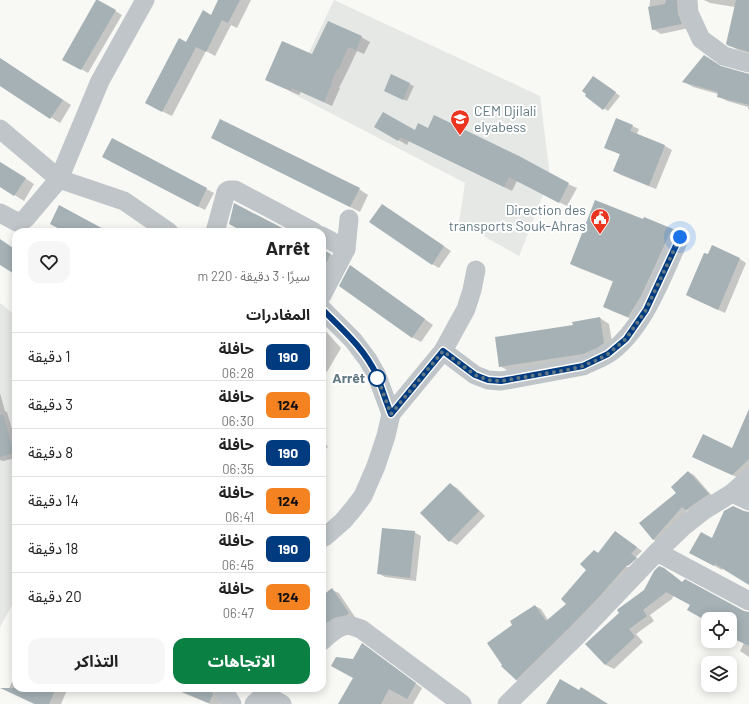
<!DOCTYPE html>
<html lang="ar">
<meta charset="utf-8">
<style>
:root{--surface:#fff;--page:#f6f6f6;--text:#222;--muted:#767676;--line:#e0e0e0;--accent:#0b8043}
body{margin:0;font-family:Barlow,"Noto Sans Arabic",sans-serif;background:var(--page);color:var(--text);direction:rtl;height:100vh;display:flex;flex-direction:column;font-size:15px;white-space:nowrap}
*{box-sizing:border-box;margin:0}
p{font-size:13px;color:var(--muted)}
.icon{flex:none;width:22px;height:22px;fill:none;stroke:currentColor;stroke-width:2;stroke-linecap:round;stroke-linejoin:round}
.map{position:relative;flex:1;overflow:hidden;direction:ltr}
.panel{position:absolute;left:12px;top:228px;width:314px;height:464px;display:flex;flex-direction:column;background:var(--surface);border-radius:12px;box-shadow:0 2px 10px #0003;direction:rtl}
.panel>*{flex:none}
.badge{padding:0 8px;border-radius:6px;font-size:14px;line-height:26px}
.tools{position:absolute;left:701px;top:612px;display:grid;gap:8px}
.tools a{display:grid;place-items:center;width:36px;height:36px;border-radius:8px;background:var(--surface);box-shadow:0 2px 10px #0003;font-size:20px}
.you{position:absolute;width:20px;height:20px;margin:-10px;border:3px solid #fff;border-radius:50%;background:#1a73e8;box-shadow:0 0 0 6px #1a73e833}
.map>.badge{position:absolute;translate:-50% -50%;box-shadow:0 0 0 2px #fff}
h2{padding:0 16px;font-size:15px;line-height:36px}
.round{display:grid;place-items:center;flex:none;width:42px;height:42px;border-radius:12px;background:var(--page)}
.headline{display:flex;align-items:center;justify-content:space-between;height:68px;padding:0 16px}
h1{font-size:19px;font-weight:700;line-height:30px}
.cta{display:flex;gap:8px;margin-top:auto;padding:8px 16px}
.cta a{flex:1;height:46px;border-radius:12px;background:var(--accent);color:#fff;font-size:16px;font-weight:700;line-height:46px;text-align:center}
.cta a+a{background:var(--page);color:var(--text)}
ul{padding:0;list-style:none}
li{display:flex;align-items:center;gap:12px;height:48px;padding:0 16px;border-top:1px solid var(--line)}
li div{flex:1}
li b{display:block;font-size:15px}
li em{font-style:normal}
li .badge{min-width:44px;font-weight:700;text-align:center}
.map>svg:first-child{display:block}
.built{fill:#e6e8e6}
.shadow{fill:#0003}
.building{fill:#a5b1b5}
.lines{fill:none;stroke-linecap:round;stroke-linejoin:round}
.minor{stroke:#bfc5c8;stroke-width:19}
.line-casing{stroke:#fff;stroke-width:9}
.line{stroke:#003b80;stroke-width:6}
.walk{stroke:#627882;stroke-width:4;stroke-dasharray:0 7.2}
.stop-dot{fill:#fff;stroke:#003b80;stroke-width:2}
.labels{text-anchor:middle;stroke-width:4;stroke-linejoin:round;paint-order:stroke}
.poi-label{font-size:14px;fill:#627882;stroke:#fff;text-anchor:start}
.stop-label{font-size:14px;font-weight:bold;fill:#627882;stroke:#fff;text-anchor:end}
</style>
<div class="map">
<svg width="749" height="704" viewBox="0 0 749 704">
<rect width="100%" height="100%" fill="#f8f8f5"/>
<g class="built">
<polygon points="334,0 540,96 550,177 519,256 459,222 465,183 290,92"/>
<polygon points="0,303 16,316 16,598 0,627"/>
</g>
<g class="shadow">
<polygon points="97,0 122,15 88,73 63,59"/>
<polygon points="220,0 251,0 237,28 231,25 215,56 206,51 172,116 155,108 211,16"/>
<polygon points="650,0 683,0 689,28 661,34 653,29 649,11"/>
<polygon points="704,0 749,0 749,53 738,50 729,45 735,7 710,3"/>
<polygon points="361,37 370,42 364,54 357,51 346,74 339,88 340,88 332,106 301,92 299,95 274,84 313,56"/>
<polygon points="0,58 71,105 60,123 0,85"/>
<polygon points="723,68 749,74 749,110 748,109 748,107 727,101 718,96 718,94 693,87 684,82"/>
<polygon points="392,76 414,86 407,101 391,94"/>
<polygon points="598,80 620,96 608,111 586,96"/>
<polygon points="375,126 415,131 429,129 568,184 577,188 567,206 517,181 512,191 409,141 407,145"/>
<polygon points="632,126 639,129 637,134 665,146 672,150 656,189 621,175 614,171 621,155 605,147"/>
<polygon points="112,140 214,193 205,210 110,161"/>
<polygon points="221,143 359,189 368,195 360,212"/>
<polygon points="0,162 34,184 24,201 0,186"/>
<polygon points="389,209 451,251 439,268 432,264"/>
<polygon points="643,220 673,229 680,234 636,321 612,311 605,307 614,282 579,268 571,264"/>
<polygon points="712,247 740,259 746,263 725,313 694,299 687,295"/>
<polygon points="322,250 337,258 328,275 322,272"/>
<polygon points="350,266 359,272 433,325 421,342 412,337"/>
<polygon points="600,318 609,324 613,348 606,352 510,372 500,366 574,326"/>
<polygon points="322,327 341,348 327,372 322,368"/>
<polygon points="0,393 5,411 7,412 16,443 16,458 3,461 0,460"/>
<polygon points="749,414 749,472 741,479 703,462 732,449"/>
<polygon points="322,439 328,447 322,452"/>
<polygon points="688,472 694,475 713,497 693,513 688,510 659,543 654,540 640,523 678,493"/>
<polygon points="450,484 457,488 485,516 457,545 450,541 422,513"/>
<polygon points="744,512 749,513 749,584 723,568 722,570 691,553 713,539"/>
<polygon points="414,532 421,536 416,581 385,577 378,573"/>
<polygon points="616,532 642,551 626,567 629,567 637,558 642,561 522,683 516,680 514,625 535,606 541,609 548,620 568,604 587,570"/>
<polygon points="659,567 672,574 683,583 744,612 749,612 749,657 740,651 744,643 730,637 730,619 708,619 708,621 689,610 692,605 674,595 672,599 650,615 654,621 636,634 643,642 614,669 606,665 587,644 644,591"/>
<polygon points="332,590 339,593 355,617 322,636 322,597"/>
<polygon points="369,649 422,688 413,704 341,704 354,678 353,660"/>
<polygon points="16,672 16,688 68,688 61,704 34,704 8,691"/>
<polygon points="171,688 222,688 222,700 220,704 210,704"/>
</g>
<g class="building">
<polygon points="96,0 98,0 116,10 81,70 62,60"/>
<polygon points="218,0 240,0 228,23 222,20 206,52 196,47 162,112 145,103 179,38 186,42 203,10 211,15"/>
<polygon points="666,0 677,0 678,14 682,24 652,30 648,7 665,4"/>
<polygon points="736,0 749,0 749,52 729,46 726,44"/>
<polygon points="328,21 362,36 356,50 348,47 338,70 337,69 331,82 332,83 324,102 292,88 291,91 265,80 282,41 312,54"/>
<polygon points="704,55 721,66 749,74 749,105 717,97 718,92 682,82"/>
<polygon points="0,58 63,100 50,119 0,86"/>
<polygon points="391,74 410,83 403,100 384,91"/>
<polygon points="593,76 616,92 603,110 585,96 586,94 582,91"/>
<polygon points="383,112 415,130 418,123 428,128 434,115 519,156 569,183 559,203 509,177 504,187 400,137 398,141 374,127"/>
<polygon points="616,118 633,125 630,131 665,145 649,186 613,171 620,154 604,148"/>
<polygon points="220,119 360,188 350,207 211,138"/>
<polygon points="112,138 207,188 198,207 102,157"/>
<polygon points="0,162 26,178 14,196 0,187"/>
<polygon points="595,200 643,219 644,217 673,229 670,233 641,296 628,317 603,307 613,281 570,264"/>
<polygon points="234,203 290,232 244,232 229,224"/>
<polygon points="382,204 444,246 432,265 369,222"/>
<polygon points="59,205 109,232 65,232 50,224"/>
<polygon points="0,239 16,250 16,275 0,265"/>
<polygon points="712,245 740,258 718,310 686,295 704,253 708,254"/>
<polygon points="322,249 331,254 322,271"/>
<polygon points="350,265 425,319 412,338 339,286"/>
<polygon points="600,317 604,343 597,348 583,354 499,367 495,337 573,325 572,322"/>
<polygon points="749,409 749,459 732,475 692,457 703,434 732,448"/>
<polygon points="3,414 14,453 0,457 0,415"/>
<polygon points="688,471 709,494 697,502 686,510 682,507 653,540 639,523 676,493 671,487"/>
<polygon points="450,483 479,511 449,542 420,513"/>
<polygon points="733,506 744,511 749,512 749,585 715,564 714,566 689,553 701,532 712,538 724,511"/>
<polygon points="382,528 415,531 410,578 377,574"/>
<polygon points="615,531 637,547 631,554 637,558 628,566 627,565 600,596 569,628 516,680 501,666 502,665 487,643 512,625 510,621 535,605 546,621 566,604 561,599 586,570 580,564 594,550 598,553"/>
<polygon points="659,566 664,568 682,582 685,579 744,611 749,612 749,646 730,637 730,619 703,619 687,610 690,605 666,592 664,594 643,610 647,616 629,629 635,637 605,665 585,644 619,613 617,610 618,609 644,590 654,571"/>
<polygon points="332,588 349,613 347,615 334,618 322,626 322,596"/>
<polygon points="362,643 416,683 407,699 389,689 381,704 338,704 353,678 331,666 336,657 353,659"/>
<polygon points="560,679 579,690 581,687 608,704 546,704"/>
<polygon points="0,688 56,688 49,704 35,704"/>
<polygon points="173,688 211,688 213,694 209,703"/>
</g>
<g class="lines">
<g class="minor">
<polyline points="688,0 689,13 701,39 724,56 749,63"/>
<polyline points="0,129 59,179 124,201 169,232"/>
<polyline points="0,213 17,222 21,222 26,218 59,179 100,81 145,0"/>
<polyline points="215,232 226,192 229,190 235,190 314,232"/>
<polyline points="322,236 346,249"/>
<polyline points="322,295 346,249 349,219"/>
<polyline points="322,309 353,340 368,360 377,376 391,414 386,436 376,466 363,496 354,508 343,521 326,536 322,538"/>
<path d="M443,351L475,375L488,380L501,381L583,366C591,362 600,359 608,354C643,331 663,275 680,237"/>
<polyline points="391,414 443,351 466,309 472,290 476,270"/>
<polyline points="732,493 749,501"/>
<polyline points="657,552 749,601"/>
<path d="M322,641C330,634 340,623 352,626C355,627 358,628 361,629L462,704"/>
<polyline points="222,688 232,704"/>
<polyline points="264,694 282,704"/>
<polyline points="254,704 271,688"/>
<polyline points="507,704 577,636 657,552 684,526 703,511 732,493 749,478"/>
</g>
</g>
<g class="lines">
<g class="line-casing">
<path id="line" d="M322,309C342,329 365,349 377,376C382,388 386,402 391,414L443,351L475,375L488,380L501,381L583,366L608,354L626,339L646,310L680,237"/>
</g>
<use href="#line" class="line"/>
<polyline class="walk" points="377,378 377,376 391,414 443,351 475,375 488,380 501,381 567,370 583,366 595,361 608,354 626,339 646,310 680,237"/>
</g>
<defs>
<g id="school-pin" transform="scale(1)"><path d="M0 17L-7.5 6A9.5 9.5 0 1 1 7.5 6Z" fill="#ec3521" stroke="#fff"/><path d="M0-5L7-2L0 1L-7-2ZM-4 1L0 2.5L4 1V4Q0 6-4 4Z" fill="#fff"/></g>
<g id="civic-pin" transform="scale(1)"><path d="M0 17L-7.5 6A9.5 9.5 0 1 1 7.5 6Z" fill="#ec3521" stroke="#fff"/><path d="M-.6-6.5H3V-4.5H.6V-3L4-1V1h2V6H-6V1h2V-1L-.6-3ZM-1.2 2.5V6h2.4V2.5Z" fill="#fff"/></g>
</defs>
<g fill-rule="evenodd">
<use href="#school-pin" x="460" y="119"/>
<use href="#civic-pin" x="600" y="218"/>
</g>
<circle class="stop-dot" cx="377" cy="378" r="8"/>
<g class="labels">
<g class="poi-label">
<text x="474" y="116">CEM Djilali<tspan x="474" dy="16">elyabess</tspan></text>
<text x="586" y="215" text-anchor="end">Direction des<tspan x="586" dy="16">transports Souk-Ahras</tspan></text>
</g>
<g class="stop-label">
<text x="365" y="383">Arrêt</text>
</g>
</g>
</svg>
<div class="tools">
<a><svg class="icon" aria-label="locate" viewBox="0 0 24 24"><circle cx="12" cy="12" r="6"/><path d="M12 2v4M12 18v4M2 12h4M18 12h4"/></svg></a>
<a><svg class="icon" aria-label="layers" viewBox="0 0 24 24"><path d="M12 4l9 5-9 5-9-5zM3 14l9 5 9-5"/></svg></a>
</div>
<div class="you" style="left:680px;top:237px"></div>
<section class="panel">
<div class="headline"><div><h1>Arrêt</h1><p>سيرًا · 3 دقيقة · 220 m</p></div><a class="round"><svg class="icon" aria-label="heart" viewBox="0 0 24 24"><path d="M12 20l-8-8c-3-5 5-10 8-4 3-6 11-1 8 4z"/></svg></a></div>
<h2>المغادرات</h2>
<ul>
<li><span class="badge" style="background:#003b80;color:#fff">190</span><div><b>حافلة</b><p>06:28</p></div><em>1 دقيقة</em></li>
<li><span class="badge" style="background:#f58220;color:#111">124</span><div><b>حافلة</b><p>06:30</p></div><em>3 دقيقة</em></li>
<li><span class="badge" style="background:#003b80;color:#fff">190</span><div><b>حافلة</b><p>06:35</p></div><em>8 دقيقة</em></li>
<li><span class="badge" style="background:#f58220;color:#111">124</span><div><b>حافلة</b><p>06:41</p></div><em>14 دقيقة</em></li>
<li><span class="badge" style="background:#003b80;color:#fff">190</span><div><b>حافلة</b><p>06:45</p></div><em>18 دقيقة</em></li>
<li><span class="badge" style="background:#f58220;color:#111">124</span><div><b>حافلة</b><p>06:47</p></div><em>20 دقيقة</em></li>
</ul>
<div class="cta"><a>الاتجاهات</a><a>التذاكر</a></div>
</section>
</div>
